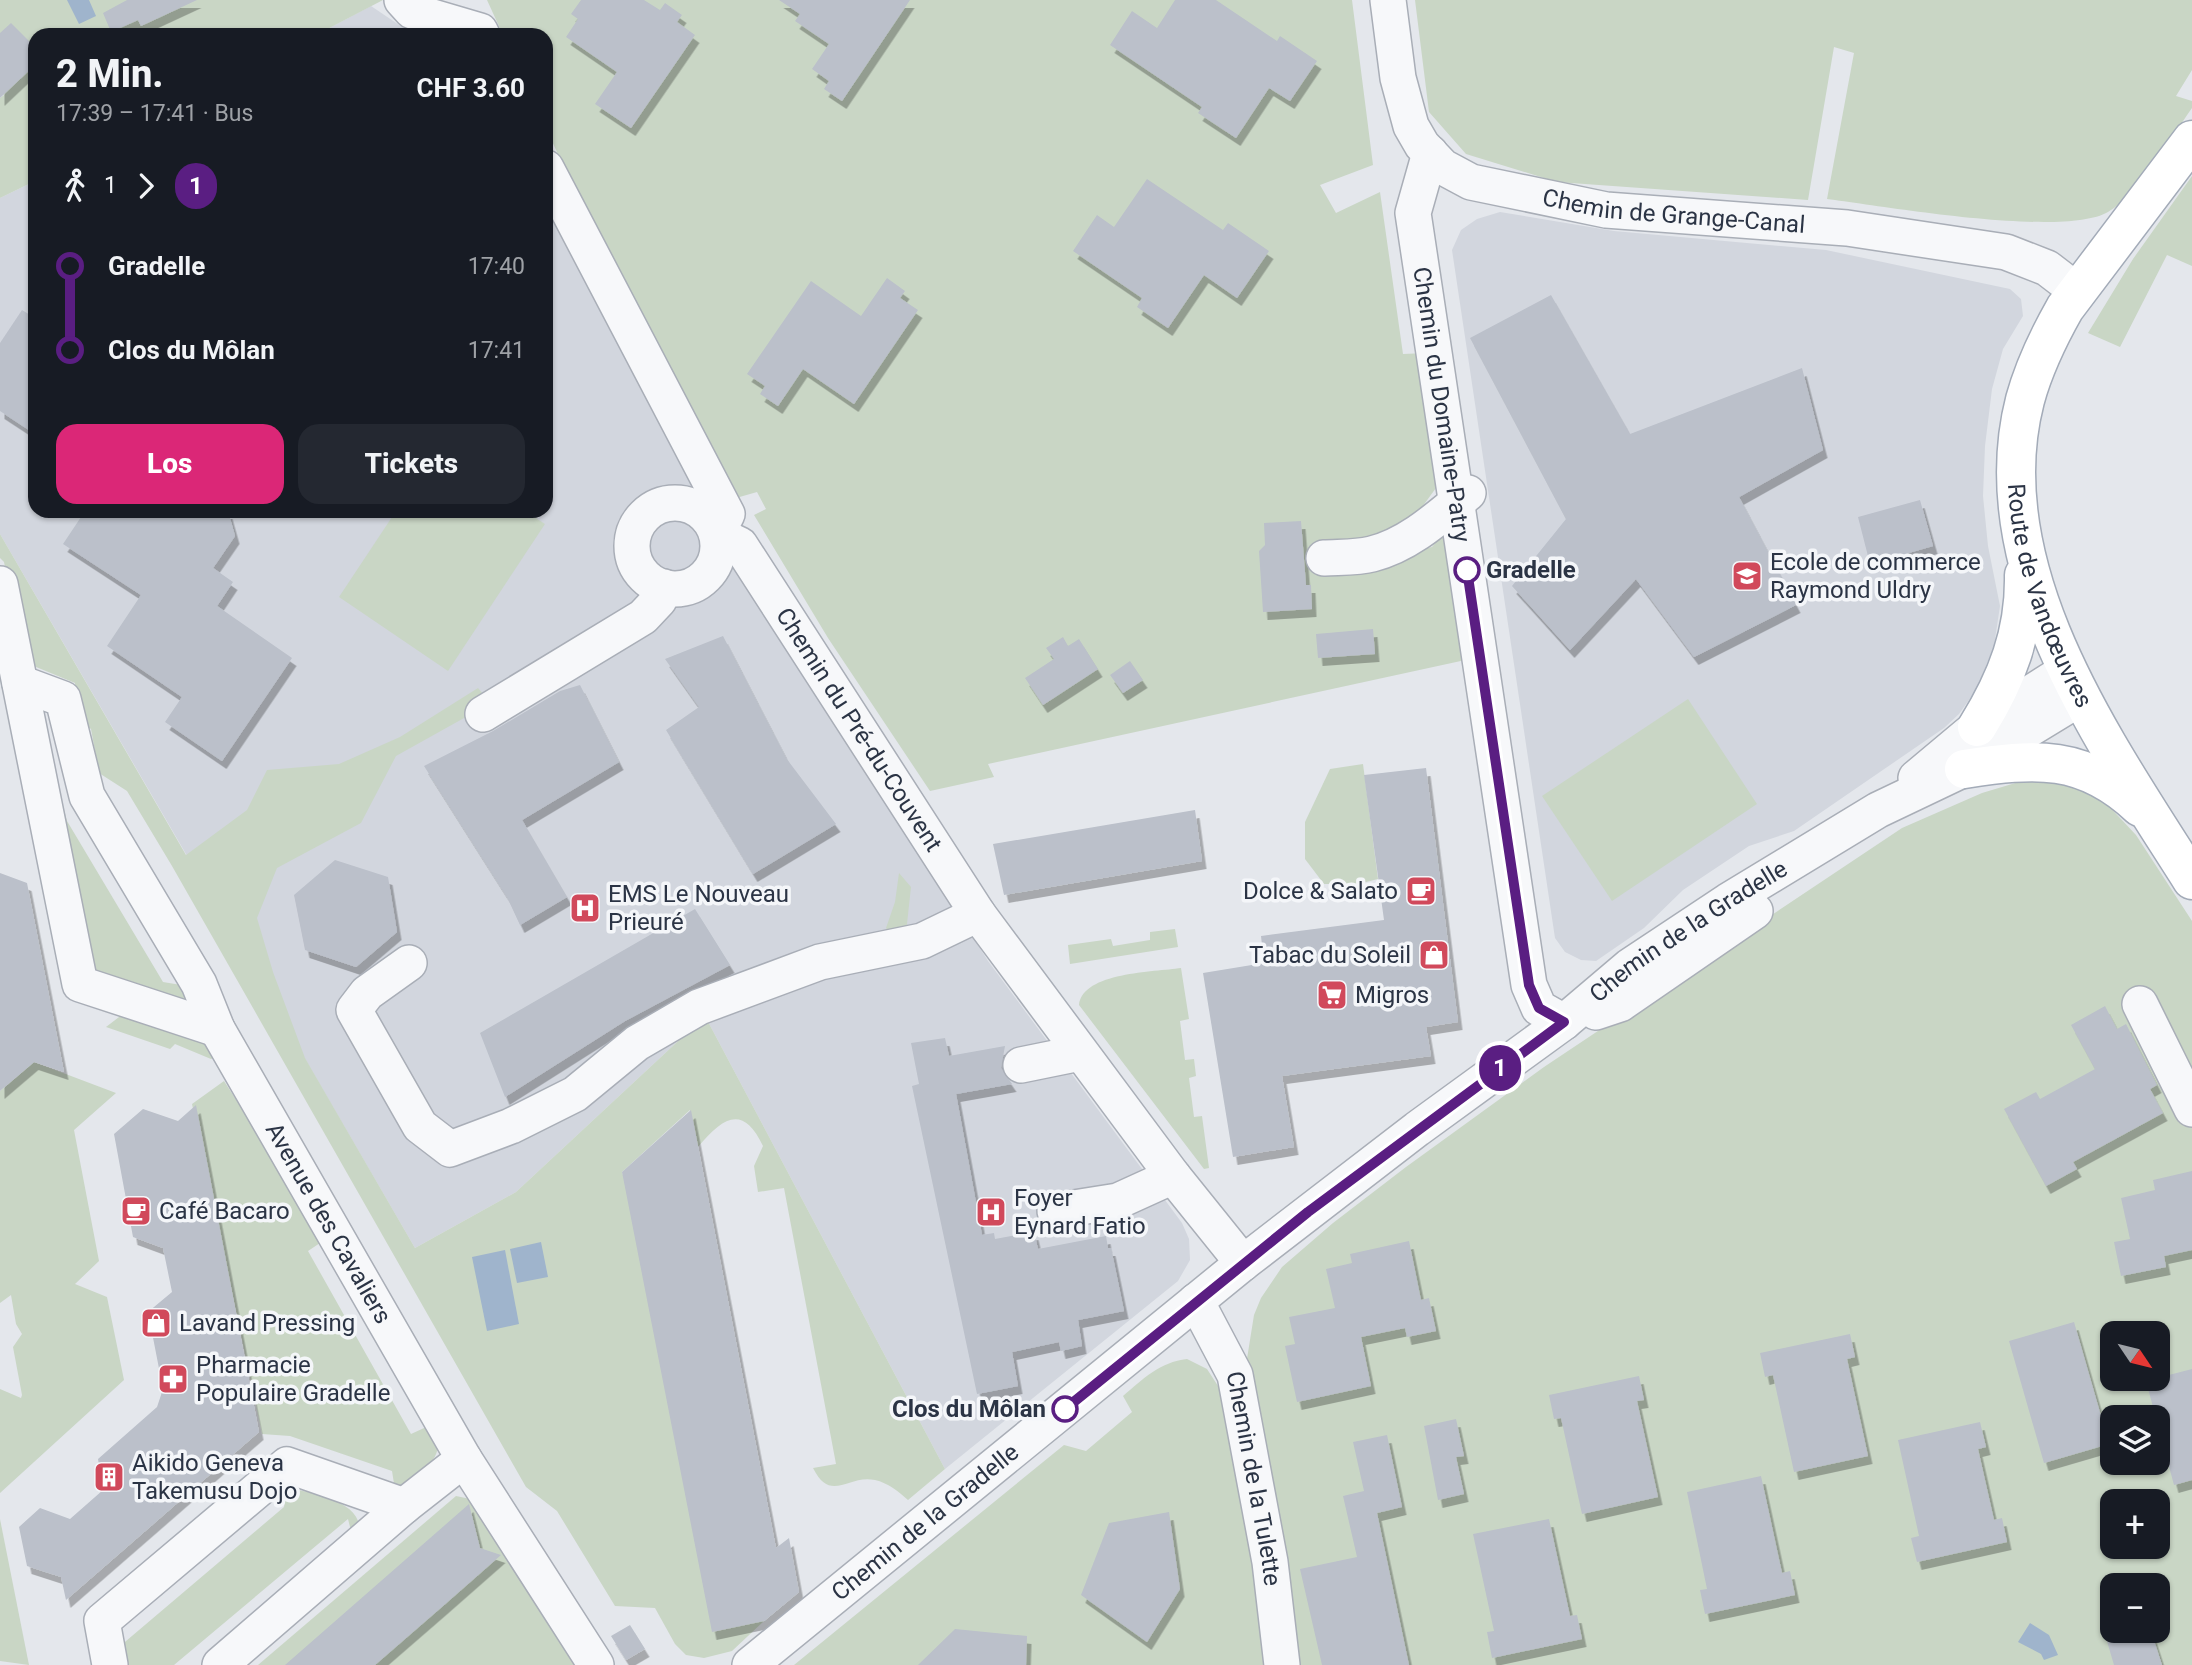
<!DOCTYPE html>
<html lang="de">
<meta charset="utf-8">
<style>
:root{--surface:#171b24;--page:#242831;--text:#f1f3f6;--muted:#9ea1a6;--accent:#db2777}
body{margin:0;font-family:Roboto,sans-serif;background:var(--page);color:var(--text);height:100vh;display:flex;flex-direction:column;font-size:26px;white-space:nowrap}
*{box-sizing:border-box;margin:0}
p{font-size:23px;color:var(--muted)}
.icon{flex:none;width:38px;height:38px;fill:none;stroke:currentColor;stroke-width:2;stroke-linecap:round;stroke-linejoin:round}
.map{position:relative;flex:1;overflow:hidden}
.side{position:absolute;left:28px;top:28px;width:525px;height:490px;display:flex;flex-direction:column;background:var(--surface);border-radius:21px;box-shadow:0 2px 5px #0004}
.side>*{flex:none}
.badge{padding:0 14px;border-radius:23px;font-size:24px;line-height:46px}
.needle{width:46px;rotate:125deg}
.fabs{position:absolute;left:2100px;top:1321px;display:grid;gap:14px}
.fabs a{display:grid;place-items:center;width:70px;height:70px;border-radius:14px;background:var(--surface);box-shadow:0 2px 5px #0004;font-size:35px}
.map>.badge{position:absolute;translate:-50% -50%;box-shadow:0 0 0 4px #fff}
.legs{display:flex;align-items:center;gap:10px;height:77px;padding:0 28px;font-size:23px}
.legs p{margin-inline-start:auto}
.overview{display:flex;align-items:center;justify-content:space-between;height:119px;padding:0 28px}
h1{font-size:38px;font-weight:800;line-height:52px}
.cta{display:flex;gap:14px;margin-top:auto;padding:14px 28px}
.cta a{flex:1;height:80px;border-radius:21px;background:var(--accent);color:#fff;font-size:28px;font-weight:800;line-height:80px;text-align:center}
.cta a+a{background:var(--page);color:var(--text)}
ul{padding:0 28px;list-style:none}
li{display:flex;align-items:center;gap:24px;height:84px;font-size:26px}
li i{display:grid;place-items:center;width:10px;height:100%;margin:0 9px;background:currentColor}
li i::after{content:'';width:18px;height:18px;margin:-9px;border:5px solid;border-radius:50%;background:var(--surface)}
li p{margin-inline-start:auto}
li:first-child i{background:linear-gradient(#0000 50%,currentColor 0)}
li:last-child i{background:linear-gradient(currentColor 50%,#0000 0)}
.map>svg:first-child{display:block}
.built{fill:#d2d6de}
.green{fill:#c9d6c5;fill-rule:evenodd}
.water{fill:#9fb4cc}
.building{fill:#bbc0ca;filter:url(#shadow)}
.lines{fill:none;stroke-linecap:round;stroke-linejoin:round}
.minor-casing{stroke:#a9aeb7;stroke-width:38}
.major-casing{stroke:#a3abb8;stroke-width:41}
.minor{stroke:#f7f8fa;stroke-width:35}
.major{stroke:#fff;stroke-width:38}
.line-1-casing{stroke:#fff;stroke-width:16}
.line-1{stroke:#5a1e82;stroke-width:10}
.stop-1-dot{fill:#fff;stroke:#5a1e82;stroke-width:3.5}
.labels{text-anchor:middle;stroke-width:7;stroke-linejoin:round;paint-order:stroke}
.street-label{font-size:24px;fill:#2b3445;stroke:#f4f6f9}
.poi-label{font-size:24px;fill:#2b3445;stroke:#f4f6f9;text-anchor:start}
.stop-label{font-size:24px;font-weight:bold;fill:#2b3445;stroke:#f4f6f9;text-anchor:start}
</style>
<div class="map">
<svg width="2192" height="1665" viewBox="0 0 2192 1665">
<defs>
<filter id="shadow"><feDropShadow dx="4.5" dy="8" stdDeviation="0" flood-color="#0004"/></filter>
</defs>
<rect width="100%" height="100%" fill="#e4e7ec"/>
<g class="built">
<polygon points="371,6 414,35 316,35"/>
<polygon points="546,180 748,581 988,961 1182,1223 1189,1239 1190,1260 1178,1281 945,1469 705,1016 516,1192 415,1248 0,534 0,198 35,181 35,511 546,511"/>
<polygon points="1500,212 1614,231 1826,250 2010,289 2021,299 2023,316 2003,349 1992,389 1985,446 1983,496 1988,546 2000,606 1994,646 1976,690 1959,714 1944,728 1794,831 1749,846 1683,890 1644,928 1596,961 1581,960 1565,952 1555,938 1452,250 1461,230 1477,219"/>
</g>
<g class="green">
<polygon points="0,0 383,0 316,35 35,35 35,181 0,198 0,98 4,95 0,91"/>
<polygon points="487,0 1352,0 1373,165 1320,185 1336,213 1380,192 1403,354 1426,353 1444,477 1417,514 1422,549 1432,547 1451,524 1470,659 988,764 994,777 930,791 828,638 754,515 766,509 757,492 736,498 622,295 546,128 546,35 503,35"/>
<path d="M1415,0H2192V70L2176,96L2192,101V108C2170,139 2141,192 2108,212C2063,238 1884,206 1827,199L1854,53L1834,47L1808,200L1557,182L1466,154L1429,112Z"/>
<polygon points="2192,176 2192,266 2167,255 2120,347 2088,333 2133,259"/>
<polygon points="396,511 525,511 545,524 448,671 339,597"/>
<path d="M0,534L186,855L247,810L267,770L339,764L400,737L478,688L491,703L396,756L361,823L277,868L257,918L273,972L305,1058L415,1248L516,1192L705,1016L945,1469L908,1500C898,1491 888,1483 875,1480C848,1474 831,1504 813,1468L836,1464L784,1188L758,1192L754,1166L763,1146C743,1103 722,1118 698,1147L690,1110L622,1172L764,1621L732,1651L704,1658L686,1655L675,1644L655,1608L615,1606L557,1511L526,1487L172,866L127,791L99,773L91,729L75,719V683L24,662L4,562L0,558Z"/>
<polygon points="1688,699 1757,804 1612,901 1542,796"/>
<polygon points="47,702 40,719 67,821 163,982 193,987 194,1012 96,978 36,703"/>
<polygon points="1363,764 1378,879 1358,884 1324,884 1305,859 1305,822 1330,769"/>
<path d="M2032,778L2064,779L2105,802L2136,835L2192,921V1665H1293L1246,1365L1254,1315L1261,1298L1282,1267L1333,1223L1406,1167L1544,1067L1902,828L1982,793ZM2112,1334H2158V1379H2112ZM2112,1418H2158V1463H2112ZM2112,1502H2158V1547H2112ZM2112,1586H2158V1631H2112Z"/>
<polygon points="899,873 911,887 906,933 889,932 886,928 895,902"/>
<polygon points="1175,929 1178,947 1070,964 1068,945 1111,939 1113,946 1150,940 1150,932"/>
<path d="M1181,968L1189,1019L1180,1021L1185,1060L1194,1059L1196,1076L1189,1078L1194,1117L1202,1116L1209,1168L1204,1169L1079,1005C1083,972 1154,972 1181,968Z"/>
<polygon points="123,1014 204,1040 216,1057 211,1059 175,1044 170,1049 106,1027"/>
<polygon points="34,1062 116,1093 74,1130 99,1261 75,1284 107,1297 124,1380 0,1493 0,1389 21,1398 22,1395 13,1347 22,1334 16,1324 11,1295 0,1303 0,1091"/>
<path d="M224,1081L326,1239L308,1251L411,1434L435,1423C447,1463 424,1467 395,1490L392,1471L290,1436L262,1434L192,1104Z"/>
<path d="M1187,1359L1207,1369L1220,1389L1256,1575L1267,1665H794L1064,1445L1086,1451L1132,1412L1123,1396C1143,1379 1160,1362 1187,1359Z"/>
<path d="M287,1487C311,1494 358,1499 360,1529L353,1539L348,1519L174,1665H123L119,1647L284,1507Z"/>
<polygon points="456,1496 475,1500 576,1665 258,1665"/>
<polygon points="0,1519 29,1665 0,1661"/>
</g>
<g class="water">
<polygon points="67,0 89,0 96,16 79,24"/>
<polygon points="541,1242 548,1277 517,1283 510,1249"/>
<polygon points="505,1250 519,1324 487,1331 472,1257"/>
<polygon points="2030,1623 2049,1635 2058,1655 2044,1660 2041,1654 2018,1642"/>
</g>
<g class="building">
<polygon points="127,0 197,0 141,26 138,20 111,32 103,13"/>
<polygon points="581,0 644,0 660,10 665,3 682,15 677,22 695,35 631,128 595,104 617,72 566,37 578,19 571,14"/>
<polygon points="779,0 910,0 842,101 824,89 829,81 812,69 829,44 795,21 800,14"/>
<polygon points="1175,0 1216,0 1277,41 1280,36 1317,61 1290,101 1269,88 1236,138 1198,113 1202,107 1110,45 1132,11 1157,28"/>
<polygon points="11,23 35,47 35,65 0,98 0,33"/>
<polygon points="1147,179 1223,230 1228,223 1269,251 1237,298 1204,275 1168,328 1137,307 1142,298 1073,251 1097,215 1114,227"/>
<polygon points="887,278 905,291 900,298 918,310 854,404 803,369 778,406 760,394 765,386 747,374 811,281 861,316"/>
<polygon points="1551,295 1630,434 1802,368 1823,450 1739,497 1796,605 1694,657 1636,579 1570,650 1512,586 1566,519 1470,338"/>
<polygon points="22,310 35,318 35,434 0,411 0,343"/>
<polygon points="1920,500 1933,546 1870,564 1858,517"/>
<polygon points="85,511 228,511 235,536 213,568 233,582 217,606 292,658 222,761 165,722 182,697 107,646 141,595 63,544"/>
<polygon points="1301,521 1306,585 1311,585 1312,609 1263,612 1259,551 1265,545 1264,523"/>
<polygon points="1373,629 1375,654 1318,658 1316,634"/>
<polygon points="723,636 786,758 836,824 753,874 666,730 699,707 665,659"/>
<polygon points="1063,637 1068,646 1079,639 1098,669 1043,705 1025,678 1054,659 1046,648"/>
<polygon points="1130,661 1143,680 1123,693 1110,675"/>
<polygon points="580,685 619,762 522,820 567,897 520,925 507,897 424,766 493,731 560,691"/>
<polygon points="1426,768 1458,1022 1426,1027 1431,1056 1282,1076 1294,1147 1233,1157 1203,973 1264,963 1261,936 1384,920 1364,775"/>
<polygon points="1195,810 1202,861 1004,895 993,844"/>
<polygon points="335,860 388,877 397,932 356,967 305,950 294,895"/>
<polygon points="0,873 27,883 64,1072 34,1062 0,1091"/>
<polygon points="695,909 730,965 625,1021 505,1097 480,1033"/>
<polygon points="2105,1006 2117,1029 2126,1024 2157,1085 2150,1089 2163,1113 2073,1162 2077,1169 2046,1186 2004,1109 2036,1092 2040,1099 2095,1069 2071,1025"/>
<polygon points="945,1038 949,1056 1005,1046 1001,1068 1012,1084 956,1094 982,1235 994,1233 995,1239 1034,1232 1038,1249 1106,1236 1108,1248 1111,1248 1124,1311 1078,1320 1082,1346 1061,1351 1059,1342 1012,1352 1018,1386 977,1394 912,1086 919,1084 911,1043"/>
<polygon points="196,1105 259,1432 66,1600 61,1577 27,1566 19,1527 40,1508 70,1519 103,1490 98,1459 157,1407 163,1389 148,1312 172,1292 163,1248 133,1237 114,1134 143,1109 178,1121"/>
<polygon points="691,1110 776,1548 789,1538 799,1592 764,1621 712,1632 622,1172"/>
<polygon points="2192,1171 2192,1250 2164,1256 2166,1267 2121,1276 2114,1242 2130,1239 2121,1198 2155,1190 2153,1180"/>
<polygon points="1409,1241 1421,1300 1429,1298 1436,1331 1407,1337 1405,1328 1361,1337 1371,1386 1297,1402 1285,1346 1295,1344 1289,1317 1335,1308 1326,1269 1352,1263 1350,1254"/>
<polygon points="2074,1322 2109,1444 2044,1463 2009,1341"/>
<polygon points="1850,1334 1855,1357 1847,1359 1868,1456 1794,1472 1773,1375 1765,1377 1760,1353"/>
<polygon points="2192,1369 2192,1480 2174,1485 2146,1381"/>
<polygon points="1639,1376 1644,1400 1637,1401 1658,1497 1582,1514 1561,1418 1554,1419 1549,1395"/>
<polygon points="1456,1419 1464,1456 1456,1457 1464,1494 1438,1500 1424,1426"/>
<polygon points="1980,1422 1986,1447 1978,1449 1994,1520 2002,1518 2007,1542 1917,1562 1911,1538 1919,1536 1898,1440"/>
<polygon points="1387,1435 1402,1507 1377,1513 1409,1665 1322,1665 1300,1569 1357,1557 1343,1496 1364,1491 1353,1442"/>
<polygon points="1761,1476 1782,1573 1790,1571 1795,1595 1705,1614 1700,1590 1707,1589 1687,1492"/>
<polygon points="469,1504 480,1548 501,1555 443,1606 375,1665 285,1665"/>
<polygon points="1169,1512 1180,1589 1147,1642 1081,1595 1109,1523"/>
<polygon points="1549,1519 1570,1616 1577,1615 1582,1639 1492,1658 1487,1632 1494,1631 1473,1534"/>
<polygon points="630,1625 645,1649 626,1660 611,1636"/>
<polygon points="955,1629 1027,1636 1026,1665 918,1665"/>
<polygon points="2104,1631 2151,1631 2162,1665 2114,1665"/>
</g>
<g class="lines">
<g class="minor-casing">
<g id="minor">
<polyline points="402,0 412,11 480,31 482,35"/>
<path id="s1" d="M1388,0L1398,78L1411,126L1422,145L1443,167L1471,182L1606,210L1847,228L2006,252L2047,268L2077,291"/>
<path id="s2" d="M1430,153L1413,213L1529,985L1539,1008L1564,1022"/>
<path id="s3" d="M546,168L727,514L717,534L740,545L978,914L1173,1176L1243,1263"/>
<circle cx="675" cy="546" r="43"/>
<path d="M1324,558C1339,557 1357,558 1372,554C1409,545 1440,516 1468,493"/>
<polyline points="0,584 80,984 217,1029"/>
<path id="s4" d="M20,683L63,699L87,796L199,984L217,1029L464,1459L596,1665"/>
<polyline points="483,714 643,617 659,600 664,587"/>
<polyline points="1916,778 1977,727 2067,670"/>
<polyline points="409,963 367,993 354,1010 420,1126 450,1149 511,1126 575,1094 637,1043 699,1007 820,962 922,941 978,914"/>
<polyline points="2140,1004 2192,1109"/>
<polyline points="1596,1012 1620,1004 1755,911"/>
<polyline points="1021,1065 1080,1053"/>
<polyline points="1055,1211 1118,1201 1173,1176"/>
<path id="s5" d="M1196,1301L1235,1375L1270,1562L1282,1665"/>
<polyline points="110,1665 102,1621 287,1465 404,1506"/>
<polyline points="220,1665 404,1506 464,1459"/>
<path id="s6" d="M750,1665L1243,1263L1417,1129L1564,1022L1630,966L1728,901L1878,810L1964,769L2082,697"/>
</g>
</g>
<g class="major-casing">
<g id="major">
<path id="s7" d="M2192,140L2065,308C2048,338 2034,367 2025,400C1981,570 2106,744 2192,880"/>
<path d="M1977,727C2007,679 2025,632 2024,575"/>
<path d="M1964,769C2035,758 2084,754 2140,807"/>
</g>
</g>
<use href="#minor" class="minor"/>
<use href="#major" class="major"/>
</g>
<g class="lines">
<g class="line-1-casing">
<polyline id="line-1" points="1065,1409 1308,1212 1564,1022 1539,1008 1529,985 1467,570"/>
</g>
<use href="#line-1" class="line-1"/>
</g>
<defs>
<g id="school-square" transform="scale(1.575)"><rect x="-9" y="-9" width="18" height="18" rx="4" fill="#d1495b" stroke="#f4f6f9"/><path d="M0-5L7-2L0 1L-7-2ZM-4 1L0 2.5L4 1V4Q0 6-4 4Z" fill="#fff"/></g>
<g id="cafe-square" transform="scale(1.575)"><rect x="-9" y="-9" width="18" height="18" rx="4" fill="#d1495b" stroke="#f4f6f9"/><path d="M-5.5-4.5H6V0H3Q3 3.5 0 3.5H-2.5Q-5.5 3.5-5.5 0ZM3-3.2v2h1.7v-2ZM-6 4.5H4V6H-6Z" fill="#fff"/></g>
<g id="hospital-square" transform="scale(1.575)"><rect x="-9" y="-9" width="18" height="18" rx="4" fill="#d1495b" stroke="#f4f6f9"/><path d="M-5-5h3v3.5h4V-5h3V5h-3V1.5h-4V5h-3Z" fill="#fff"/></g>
<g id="shop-square" transform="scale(1.575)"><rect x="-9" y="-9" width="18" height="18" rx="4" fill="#d1495b" stroke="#f4f6f9"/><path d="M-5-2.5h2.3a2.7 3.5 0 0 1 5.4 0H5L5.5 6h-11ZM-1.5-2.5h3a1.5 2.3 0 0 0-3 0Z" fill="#fff"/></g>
<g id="supermarket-square" transform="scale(1.575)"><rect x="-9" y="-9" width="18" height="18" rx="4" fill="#d1495b" stroke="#f4f6f9"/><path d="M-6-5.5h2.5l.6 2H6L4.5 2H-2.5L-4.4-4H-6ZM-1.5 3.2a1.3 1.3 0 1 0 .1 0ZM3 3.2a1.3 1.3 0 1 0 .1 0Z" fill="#fff"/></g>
<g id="pharmacy-square" transform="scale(1.575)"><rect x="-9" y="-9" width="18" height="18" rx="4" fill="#d1495b" stroke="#f4f6f9"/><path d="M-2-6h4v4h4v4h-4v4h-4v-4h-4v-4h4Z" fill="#fff"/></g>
<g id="building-square" transform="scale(1.575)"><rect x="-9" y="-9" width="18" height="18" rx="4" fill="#d1495b" stroke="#f4f6f9"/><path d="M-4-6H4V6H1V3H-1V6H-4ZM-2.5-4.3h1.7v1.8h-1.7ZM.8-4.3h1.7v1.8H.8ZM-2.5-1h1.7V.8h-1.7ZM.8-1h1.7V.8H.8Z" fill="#fff"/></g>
</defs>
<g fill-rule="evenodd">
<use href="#school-square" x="1747" y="576"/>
<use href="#cafe-square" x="1421" y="891"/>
<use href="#hospital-square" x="585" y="908"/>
<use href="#shop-square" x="1434" y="955"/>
<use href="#supermarket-square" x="1332" y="995"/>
<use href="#cafe-square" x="136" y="1211"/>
<use href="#hospital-square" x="991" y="1212"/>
<use href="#shop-square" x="156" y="1323"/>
<use href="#pharmacy-square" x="173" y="1379"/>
<use href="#building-square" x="109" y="1477"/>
</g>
<g class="stop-1-dot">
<circle cx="1467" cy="570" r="12"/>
<circle cx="1065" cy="1409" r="12"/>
</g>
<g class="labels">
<g class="street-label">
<text dy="8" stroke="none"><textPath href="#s1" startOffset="418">Chemin de Grange-Canal</textPath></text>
<text dy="8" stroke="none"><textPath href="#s2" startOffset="256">Chemin du Domaine-Patry</textPath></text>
<text dy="8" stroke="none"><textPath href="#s7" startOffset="513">Route de Vandœuvres</textPath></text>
<text dy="8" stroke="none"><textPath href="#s3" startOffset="658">Chemin du Pré-du-Couvent</textPath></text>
<text dy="8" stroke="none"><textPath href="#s6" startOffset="1192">Chemin de la Gradelle</textPath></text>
<text dy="8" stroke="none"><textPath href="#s4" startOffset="637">Avenue des Cavaliers</textPath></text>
<text dy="8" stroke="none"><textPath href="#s5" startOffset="189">Chemin de la Tulette</textPath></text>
<text dy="8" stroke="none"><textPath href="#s6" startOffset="226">Chemin de la Gradelle</textPath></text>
</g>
<g class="poi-label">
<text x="1770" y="570">Ecole de commerce<tspan x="1770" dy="28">Raymond Uldry</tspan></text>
<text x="1398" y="899" text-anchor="end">Dolce &amp; Salato</text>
<text x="608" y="902">EMS Le Nouveau<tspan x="608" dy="28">Prieuré</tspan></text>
<text x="1411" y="963" text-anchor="end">Tabac du Soleil</text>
<text x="1355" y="1003">Migros</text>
<text x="1014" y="1206">Foyer<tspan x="1014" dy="28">Eynard Fatio</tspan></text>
<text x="159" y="1219">Café Bacaro</text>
<text x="179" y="1331">Lavand Pressing</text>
<text x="196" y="1373">Pharmacie<tspan x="196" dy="28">Populaire Gradelle</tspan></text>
<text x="132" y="1471">Aikido Geneva<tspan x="132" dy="28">Takemusu Dojo</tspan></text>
</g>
<g class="stop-label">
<text x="1486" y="578">Gradelle</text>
<text x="1046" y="1417" text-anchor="end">Clos du Môlan</text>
</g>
</g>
</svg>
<div class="fabs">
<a><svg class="needle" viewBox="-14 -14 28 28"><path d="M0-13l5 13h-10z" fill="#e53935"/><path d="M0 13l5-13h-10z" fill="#9ea1a6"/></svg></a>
<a><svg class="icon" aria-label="layers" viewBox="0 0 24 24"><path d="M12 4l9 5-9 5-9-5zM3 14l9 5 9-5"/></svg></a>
<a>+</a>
<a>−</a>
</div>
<b class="badge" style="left:1500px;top:1068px;background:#5a1e82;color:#fff">1</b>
<section class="side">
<div class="overview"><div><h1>2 Min.</h1><p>17:39 – 17:41 · Bus</p></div><b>CHF 3.60</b></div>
<div class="legs"><svg class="icon" aria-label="walk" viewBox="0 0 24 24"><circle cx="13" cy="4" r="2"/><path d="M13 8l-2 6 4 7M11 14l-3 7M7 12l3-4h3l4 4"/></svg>1<svg class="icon" aria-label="forward" viewBox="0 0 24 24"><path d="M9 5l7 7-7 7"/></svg><b class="badge" style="background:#5a1e82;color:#fff">1</b></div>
<ul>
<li><i style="color:#5a1e82"></i><b>Gradelle</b><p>17:40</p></li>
<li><i style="color:#5a1e82"></i><b>Clos du Môlan</b><p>17:41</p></li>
</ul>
<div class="cta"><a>Los</a><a>Tickets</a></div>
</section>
</div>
